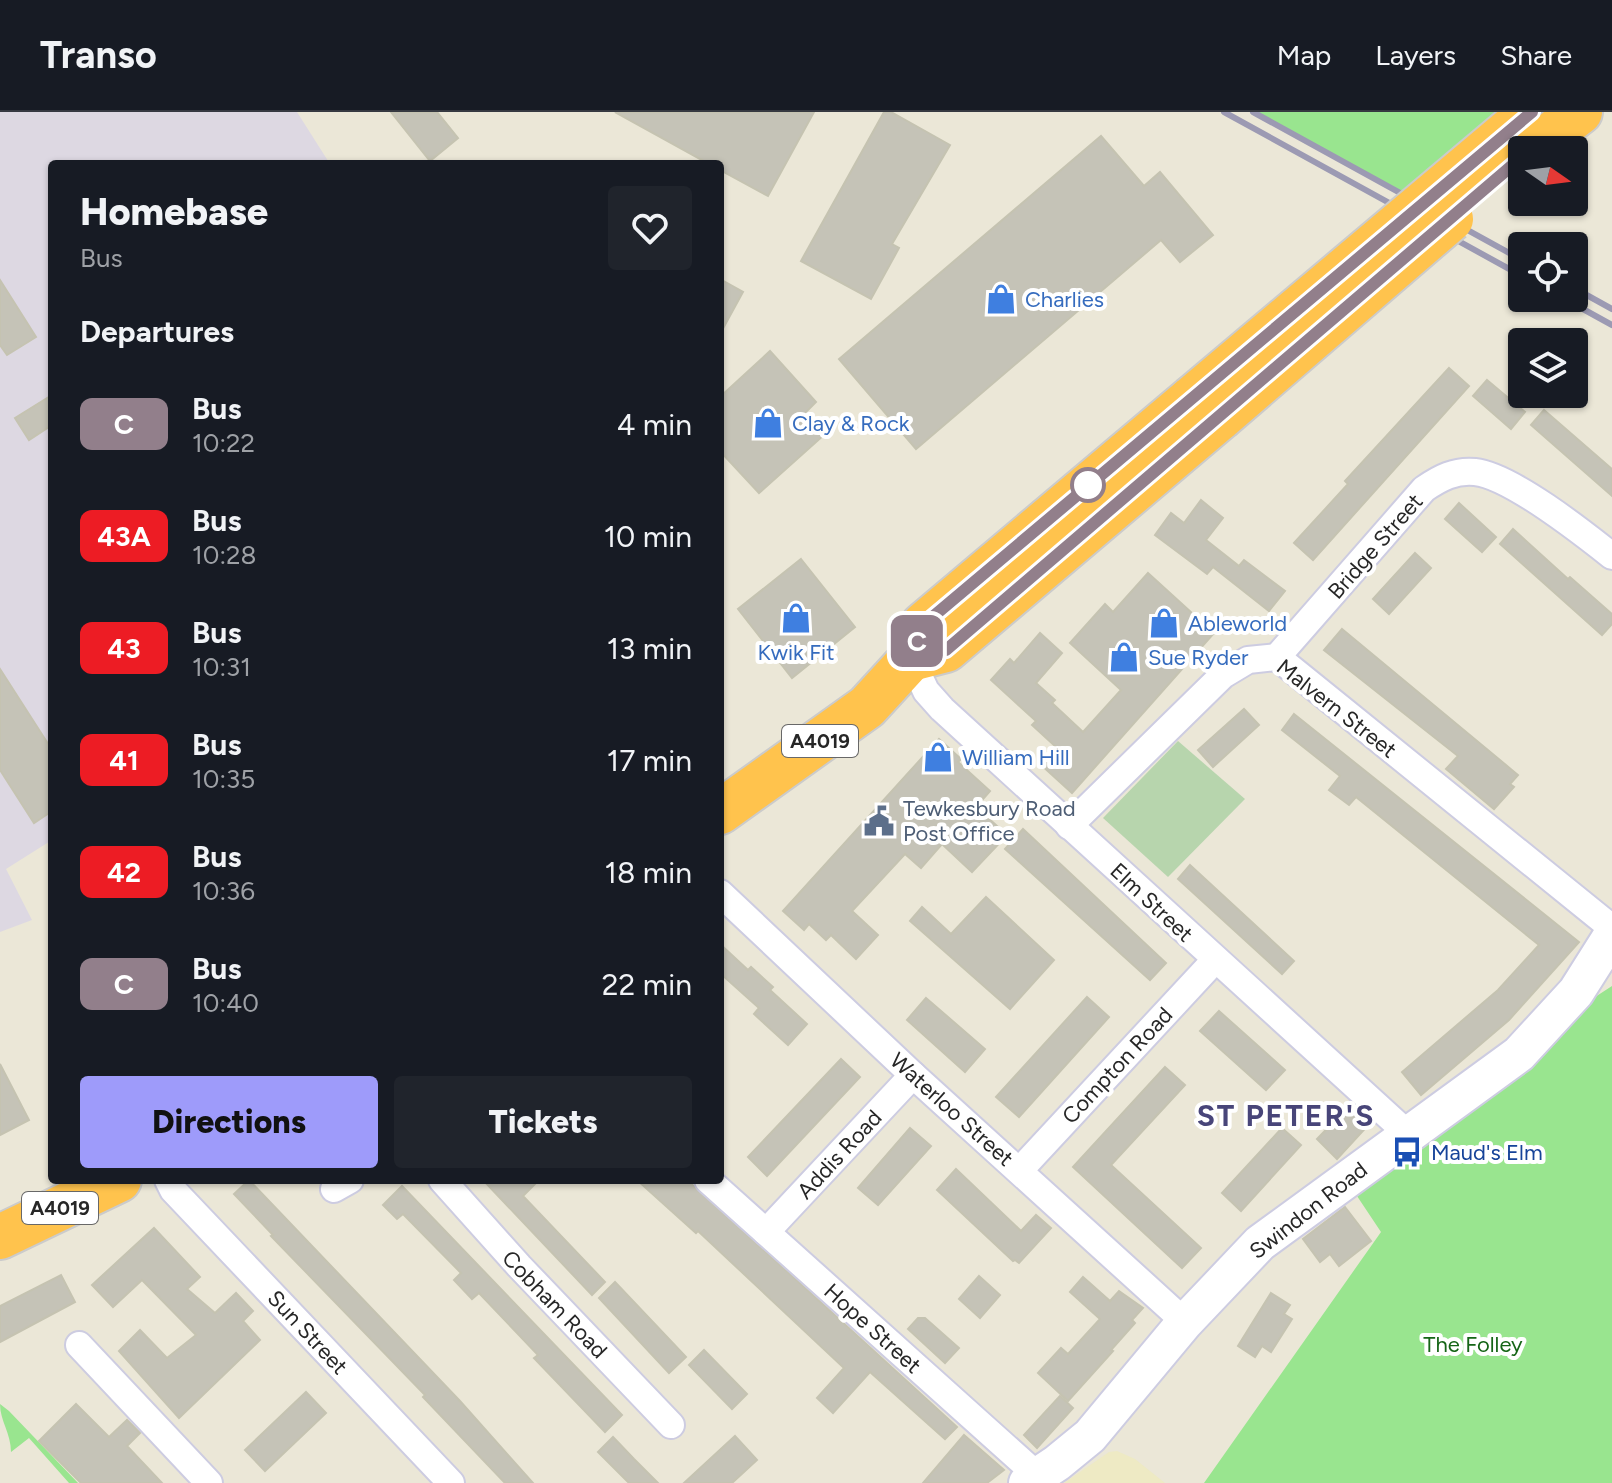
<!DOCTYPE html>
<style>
:root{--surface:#171b24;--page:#20242c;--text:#f1f3f6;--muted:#9ea1a6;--line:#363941;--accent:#9e9bfa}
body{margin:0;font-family:Figtree,sans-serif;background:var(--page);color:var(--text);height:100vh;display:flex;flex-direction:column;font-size:30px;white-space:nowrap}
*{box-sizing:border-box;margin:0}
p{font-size:26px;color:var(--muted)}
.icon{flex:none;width:44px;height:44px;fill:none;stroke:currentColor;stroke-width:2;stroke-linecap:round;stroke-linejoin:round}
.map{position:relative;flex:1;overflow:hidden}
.sheet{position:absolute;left:48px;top:48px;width:676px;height:1024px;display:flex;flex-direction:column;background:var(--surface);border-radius:8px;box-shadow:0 2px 6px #0004}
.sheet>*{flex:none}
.badge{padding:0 16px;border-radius:12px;font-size:28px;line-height:52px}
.needle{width:52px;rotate:104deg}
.controls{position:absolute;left:1508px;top:24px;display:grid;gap:16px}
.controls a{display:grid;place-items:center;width:80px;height:80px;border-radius:8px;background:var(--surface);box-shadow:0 2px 6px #0004;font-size:40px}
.map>.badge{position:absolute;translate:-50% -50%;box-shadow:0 0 0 4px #fff}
h2{padding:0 32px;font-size:30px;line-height:72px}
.round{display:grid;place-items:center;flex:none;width:84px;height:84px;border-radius:8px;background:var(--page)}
.summary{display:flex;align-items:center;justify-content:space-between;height:136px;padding:0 32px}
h1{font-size:38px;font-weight:800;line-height:60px}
.primary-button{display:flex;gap:16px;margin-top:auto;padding:16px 32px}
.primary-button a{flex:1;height:92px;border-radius:8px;background:var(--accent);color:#111;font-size:32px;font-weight:800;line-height:92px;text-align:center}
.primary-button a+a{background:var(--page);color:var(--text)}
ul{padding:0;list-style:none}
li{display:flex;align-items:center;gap:24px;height:112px;padding:0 32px}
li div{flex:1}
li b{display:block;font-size:30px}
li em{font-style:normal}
li .badge{min-width:88px;font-weight:700;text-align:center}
header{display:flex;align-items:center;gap:48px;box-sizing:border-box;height:112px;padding:0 40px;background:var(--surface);border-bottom:2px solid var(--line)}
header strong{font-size:38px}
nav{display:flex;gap:44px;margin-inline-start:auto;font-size:28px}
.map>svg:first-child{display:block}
.industrial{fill:#ddd8e2}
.education{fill:#eeeac4}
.green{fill:#99e58f}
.cemetery{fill:#b7d5ad}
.building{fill:#c5c3b7;stroke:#c5c3b1;stroke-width:2}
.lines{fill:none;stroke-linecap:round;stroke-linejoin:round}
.street-casing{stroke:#cdcce1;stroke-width:30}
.secondary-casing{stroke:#cdcce1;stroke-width:40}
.highway-casing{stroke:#cbcbcb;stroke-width:48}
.street{stroke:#fff;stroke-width:26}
.secondary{stroke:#fff;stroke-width:36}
.highway{stroke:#ffc34d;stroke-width:44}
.rail{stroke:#9c9ab3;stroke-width:6}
.highway-bridge-casing{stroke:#cbcbcb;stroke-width:48;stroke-linecap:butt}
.highway-bridge{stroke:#ffc34d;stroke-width:44}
.line-casing{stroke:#fff;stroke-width:18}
.line{stroke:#927f8b;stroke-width:12}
.stop-dot{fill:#fff;stroke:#927f8b;stroke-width:4}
.labels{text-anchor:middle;stroke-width:8;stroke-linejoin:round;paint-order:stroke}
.shield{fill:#fff;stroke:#686868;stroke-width:2}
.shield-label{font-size:20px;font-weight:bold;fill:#272727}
.shop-label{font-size:22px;fill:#366cbe;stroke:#fff;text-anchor:start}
.street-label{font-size:22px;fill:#272727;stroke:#fff}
.service-label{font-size:22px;fill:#4e5e75;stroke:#fff;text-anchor:start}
.transit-label{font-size:22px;fill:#164399;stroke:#fff;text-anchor:start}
.park-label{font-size:22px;fill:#156516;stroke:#fff}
.district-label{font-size:30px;font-weight:bold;letter-spacing:2px;fill:#484579;stroke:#fff}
</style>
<header>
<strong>Transo</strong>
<nav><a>Map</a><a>Layers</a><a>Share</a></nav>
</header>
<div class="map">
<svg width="1612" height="1371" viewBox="0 0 1612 1371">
<rect width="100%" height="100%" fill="#ebe7d7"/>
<polygon class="industrial" points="0,0 297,0 330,52 52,52 52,728 6,757 32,808 0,820"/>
<polygon class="education" points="1117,1339 1135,1347 1165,1371 1064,1371 1109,1340"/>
<g class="green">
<polygon points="1253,0 1532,0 1404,83"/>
<polygon points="1612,874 1612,1371 1204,1371 1381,1120 1357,1084 1531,955 1592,887"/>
<path d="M0,1292L9,1299L78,1371H69L29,1326L11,1340C11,1321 0,1309 0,1292Z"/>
</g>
<polygon class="cemetery" points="1178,629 1245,687 1168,765 1103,706"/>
<g class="building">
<polygon points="391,0 437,0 458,26 430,49"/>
<polygon points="615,0 814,0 768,84 720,58 720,52 709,52"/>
<polygon points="884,0 891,0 950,33 892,132 899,136 871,187 801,149"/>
<polygon points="1101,24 1144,74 1160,60 1213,123 1180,150 1161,128 916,337 839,247"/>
<polygon points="720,167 743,180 720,222"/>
<polygon points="0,168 36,225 7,243 0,233"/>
<polygon points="770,239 816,290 806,300 824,323 759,381 720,339 720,285"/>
<polygon points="1449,256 1469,274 1313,448 1294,431 1348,372 1345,369"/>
<polygon points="1487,268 1525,300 1511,317 1473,284"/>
<polygon points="52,283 52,313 29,328 15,306"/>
<polygon points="1544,298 1612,357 1612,384 1531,313"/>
<polygon points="1201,388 1223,406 1206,428 1239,454 1244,448 1285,479 1269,499 1213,455 1207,462 1155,423 1171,401 1184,411"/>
<polygon points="1459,391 1496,425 1482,440 1445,407"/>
<polygon points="1513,417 1568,467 1570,465 1612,502 1612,512 1602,523 1500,432"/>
<polygon points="1415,441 1431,456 1389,502 1373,487"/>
<polygon points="801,447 855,515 792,566 738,497"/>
<polygon points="1148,461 1214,521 1072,681 1040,652 1056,635 1032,613 1036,609 991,568 1010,547 1014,551 1040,521 1062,541 1036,571 1055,588 1052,591 1083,620 1121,578 1070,531 1105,492 1113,500"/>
<polygon points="1342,517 1518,663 1510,672 1514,675 1494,697 1446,657 1458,644 1324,538"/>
<polygon points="0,557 52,638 52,699 34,711 0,658"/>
<polygon points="1244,597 1259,613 1213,655 1198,638"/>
<polygon points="1294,602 1579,830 1509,908 1421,983 1402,960 1498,878 1539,833 1356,685 1349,693 1329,678 1340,664 1282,618"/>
<polygon points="939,627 961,647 958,650 990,679 976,695 1007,723 972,760 942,732 921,756 905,742 852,799 878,823 856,847 831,823 826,828 809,812 804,818 783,799"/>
<polygon points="1023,717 1166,851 1150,868 1005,737"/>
<polygon points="1190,753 1294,849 1282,862 1178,767"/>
<polygon points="986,785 1054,848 1010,897 910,809 922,795 951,822"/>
<polygon points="720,832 748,858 751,855 773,875 770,878 807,912 788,933 754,902 759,896 720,861"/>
<polygon points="1087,885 1109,905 1019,1005 996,985"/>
<polygon points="926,886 985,937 965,960 907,908"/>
<polygon points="1219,899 1285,958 1266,978 1200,919"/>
<polygon points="841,947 860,965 767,1064 748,1045"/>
<polygon points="0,952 29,1008 0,1023"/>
<polygon points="1165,955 1185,973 1111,1053 1201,1136 1182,1156 1073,1055"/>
<polygon points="1351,992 1371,1010 1337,1047 1317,1027"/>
<polygon points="910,1016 931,1034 878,1093 858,1076"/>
<polygon points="1282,1016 1301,1033 1241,1099 1222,1081"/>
<polygon points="956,1057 1021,1119 1036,1103 1051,1116 1019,1151 1015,1148 1013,1149 937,1078"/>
<polygon points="249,1068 460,1289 533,1371 505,1371 423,1285 425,1283 271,1124 273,1123 234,1082"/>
<polygon points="483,1068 539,1068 523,1084 605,1170 592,1183"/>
<polygon points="637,1068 687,1068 957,1315 945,1327 870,1260 833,1301 817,1286 844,1256 698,1119 696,1121"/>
<polygon points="402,1074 622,1303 605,1320 534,1246 538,1243 479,1181 472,1187 454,1168 461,1161 403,1102 397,1107 383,1093"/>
<polygon points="1345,1095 1371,1129 1339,1154 1330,1142 1320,1150 1303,1127"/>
<polygon points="154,1116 200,1165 187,1177 215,1201 236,1181 253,1199 243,1209 260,1228 179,1306 119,1239 140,1218 167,1246 196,1223 142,1168 113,1195 92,1173"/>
<polygon points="61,1163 75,1190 0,1230 0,1194"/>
<polygon points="979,1164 1000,1183 980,1206 959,1187"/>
<polygon points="1083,1165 1110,1189 1119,1179 1143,1196 1132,1208 1135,1211 1111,1238 1113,1239 1068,1289 1038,1261 1061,1236 1068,1242 1100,1207 1070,1180"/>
<polygon points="615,1170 686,1245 669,1261 599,1186"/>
<polygon points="1271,1181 1290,1193 1284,1202 1292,1207 1271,1240 1262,1234 1255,1245 1238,1234"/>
<polygon points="918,1206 925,1206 959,1236 945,1251 908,1217"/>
<polygon points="704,1238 747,1282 732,1297 689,1253"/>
<polygon points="306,1280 326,1301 265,1359 245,1338"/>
<polygon points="1060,1284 1073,1296 1037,1336 1024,1323"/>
<polygon points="76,1292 109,1325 127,1308 140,1321 127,1334 162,1371 81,1371 39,1329"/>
<polygon points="964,1323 1004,1358 987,1371 923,1371"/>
<polygon points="735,1324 757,1348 732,1371 684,1371"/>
<polygon points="613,1325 634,1347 658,1371 629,1371 598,1340"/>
</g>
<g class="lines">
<g class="street-casing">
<g id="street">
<path d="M1277,545L1424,377C1440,366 1455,358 1475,360C1511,364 1583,421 1612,444"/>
<polyline points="911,547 926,579 942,597 1408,1022"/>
<polyline points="1069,714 1223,563 1248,548 1277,545 1612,816"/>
<polyline points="720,781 913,963 1185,1210"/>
<polyline points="1020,1058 1215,848"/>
<polyline points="168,1068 173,1078 451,1371"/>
<polyline points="442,1068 519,1154 671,1313"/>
<polyline points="708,1068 1038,1364"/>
<polyline points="334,1077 350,1068"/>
<polyline points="766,1120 913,963"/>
<polyline points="79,1233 209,1371"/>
</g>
</g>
<g class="secondary-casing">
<polyline id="secondary" points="1027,1371 1057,1351 1090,1324 1185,1210 1260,1131 1519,942 1576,880 1612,823"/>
</g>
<g class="highway-casing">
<g id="highway">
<polyline points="1531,38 1580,0"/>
<polyline points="911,547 946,538 1220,306"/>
<polyline points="720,700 867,595 911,547 923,513 1192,286"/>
<polyline points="0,1125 119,1068"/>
</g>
</g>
<use href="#street" class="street"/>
<use href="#secondary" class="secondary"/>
<use href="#highway" class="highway"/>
<g class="rail">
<polyline points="1224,0 1522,164"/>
<polyline points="1253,0 1522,148"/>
<polyline points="1574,176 1612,197"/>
<polyline points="1563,186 1612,213"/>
</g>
<g class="highway-bridge-casing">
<g id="highway-bridge">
<polyline points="1192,286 1516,13"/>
<polyline points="1220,306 1451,107"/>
</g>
</g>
<use href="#highway-bridge" class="highway-bridge"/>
</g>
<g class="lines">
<g class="line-casing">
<polyline id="line" points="1522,45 946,538 911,547 923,513 1532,0"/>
</g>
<use href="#line" class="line"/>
</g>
<defs>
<g id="shop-bare" transform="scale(2.4)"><path d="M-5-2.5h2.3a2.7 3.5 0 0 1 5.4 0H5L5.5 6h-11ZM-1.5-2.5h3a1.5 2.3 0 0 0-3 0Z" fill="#3f7fe0" stroke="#fff" stroke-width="2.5" paint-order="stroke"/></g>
<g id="civic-bare" transform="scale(2.4)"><path d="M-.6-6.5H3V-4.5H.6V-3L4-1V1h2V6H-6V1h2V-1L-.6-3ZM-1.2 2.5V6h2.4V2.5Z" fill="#5c6f8a" stroke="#fff" stroke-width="2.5" paint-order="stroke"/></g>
<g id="bus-bare" transform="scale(2.4)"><path d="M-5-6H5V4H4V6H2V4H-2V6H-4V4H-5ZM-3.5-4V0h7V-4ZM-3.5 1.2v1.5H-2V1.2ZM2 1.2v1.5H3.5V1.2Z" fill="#1a4fb4" stroke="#fff" stroke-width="2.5" paint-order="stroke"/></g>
</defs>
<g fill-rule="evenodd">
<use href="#shop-bare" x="1001" y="187"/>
<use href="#shop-bare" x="768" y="311"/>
<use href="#shop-bare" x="796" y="506"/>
<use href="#shop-bare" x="1164" y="511"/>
<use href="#shop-bare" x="1124" y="545"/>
<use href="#shop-bare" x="938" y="645"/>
<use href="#civic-bare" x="879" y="709"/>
<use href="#bus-bare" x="1407" y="1040"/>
</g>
<circle class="stop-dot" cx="1088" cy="373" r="16"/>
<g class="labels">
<g class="shield">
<rect x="782" y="613" width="76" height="32" rx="6"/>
<rect x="22" y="1080" width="76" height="32" rx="6"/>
</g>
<g class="shield-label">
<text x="820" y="636">A4019</text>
<text x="60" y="1103">A4019</text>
</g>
<g class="shop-label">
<text x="1025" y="195">Charlies</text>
<text x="792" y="319">Clay &amp; Rock</text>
<text x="1188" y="519">Ableworld</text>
<text x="796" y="548" text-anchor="middle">Kwik Fit</text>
<text x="1148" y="553">Sue Ryder</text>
<text x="962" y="653">William Hill</text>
</g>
<g class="street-label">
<text transform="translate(1375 434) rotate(-49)" y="8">Bridge Street</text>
<text transform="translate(1337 596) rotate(38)" y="8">Malvern Street</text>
<text transform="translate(1152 790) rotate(43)" y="8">Elm Street</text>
<text transform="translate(1117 953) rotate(-47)" y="8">Compton Road</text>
<text transform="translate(952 997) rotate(42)" y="8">Waterloo Street</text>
<text transform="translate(839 1042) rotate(-47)" y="8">Addis Road</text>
<text transform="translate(1308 1098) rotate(-38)" y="8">Swindon Road</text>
<text transform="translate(555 1192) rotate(46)" y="8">Cobham Road</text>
<text transform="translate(873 1216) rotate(42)" y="8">Hope Street</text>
<text transform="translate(308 1220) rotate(47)" y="8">Sun Street</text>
</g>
<g class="service-label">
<text x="903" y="704">Tewkesbury Road<tspan x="903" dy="25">Post Office</tspan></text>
</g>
<g class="transit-label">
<text x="1431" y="1048">Maud's Elm</text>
</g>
<g class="park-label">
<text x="1473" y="1240">The Folley</text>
</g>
<g class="district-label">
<text x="1286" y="1014">ST PETER'S</text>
</g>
</g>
</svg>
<div class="controls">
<a><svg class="needle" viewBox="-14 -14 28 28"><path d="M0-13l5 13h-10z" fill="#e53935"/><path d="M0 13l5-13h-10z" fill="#9ea1a6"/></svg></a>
<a><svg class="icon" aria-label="locate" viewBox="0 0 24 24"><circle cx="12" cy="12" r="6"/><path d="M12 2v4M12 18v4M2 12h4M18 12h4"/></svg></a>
<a><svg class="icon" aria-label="layers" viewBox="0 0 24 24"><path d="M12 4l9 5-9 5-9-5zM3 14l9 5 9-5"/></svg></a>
</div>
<b class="badge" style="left:917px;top:529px;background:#927f8b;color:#fff">C</b>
<section class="sheet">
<div class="summary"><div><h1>Homebase</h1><p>Bus</p></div><a class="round"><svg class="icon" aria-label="heart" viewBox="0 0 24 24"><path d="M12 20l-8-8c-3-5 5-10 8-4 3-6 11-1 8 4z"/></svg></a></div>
<h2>Departures</h2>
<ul>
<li><span class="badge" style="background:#927f8b;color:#fff">C</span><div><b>Bus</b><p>10:22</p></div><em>4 min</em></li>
<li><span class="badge" style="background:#ed1c24;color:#fff">43A</span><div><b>Bus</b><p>10:28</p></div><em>10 min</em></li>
<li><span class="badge" style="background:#ed1c24;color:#fff">43</span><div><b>Bus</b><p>10:31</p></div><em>13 min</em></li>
<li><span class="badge" style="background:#ed1c24;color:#fff">41</span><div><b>Bus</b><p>10:35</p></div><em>17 min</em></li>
<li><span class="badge" style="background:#ed1c24;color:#fff">42</span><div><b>Bus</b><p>10:36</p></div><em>18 min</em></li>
<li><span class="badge" style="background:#927f8b;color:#fff">C</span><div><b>Bus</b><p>10:40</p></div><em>22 min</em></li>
</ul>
<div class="primary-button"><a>Directions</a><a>Tickets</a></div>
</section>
</div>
